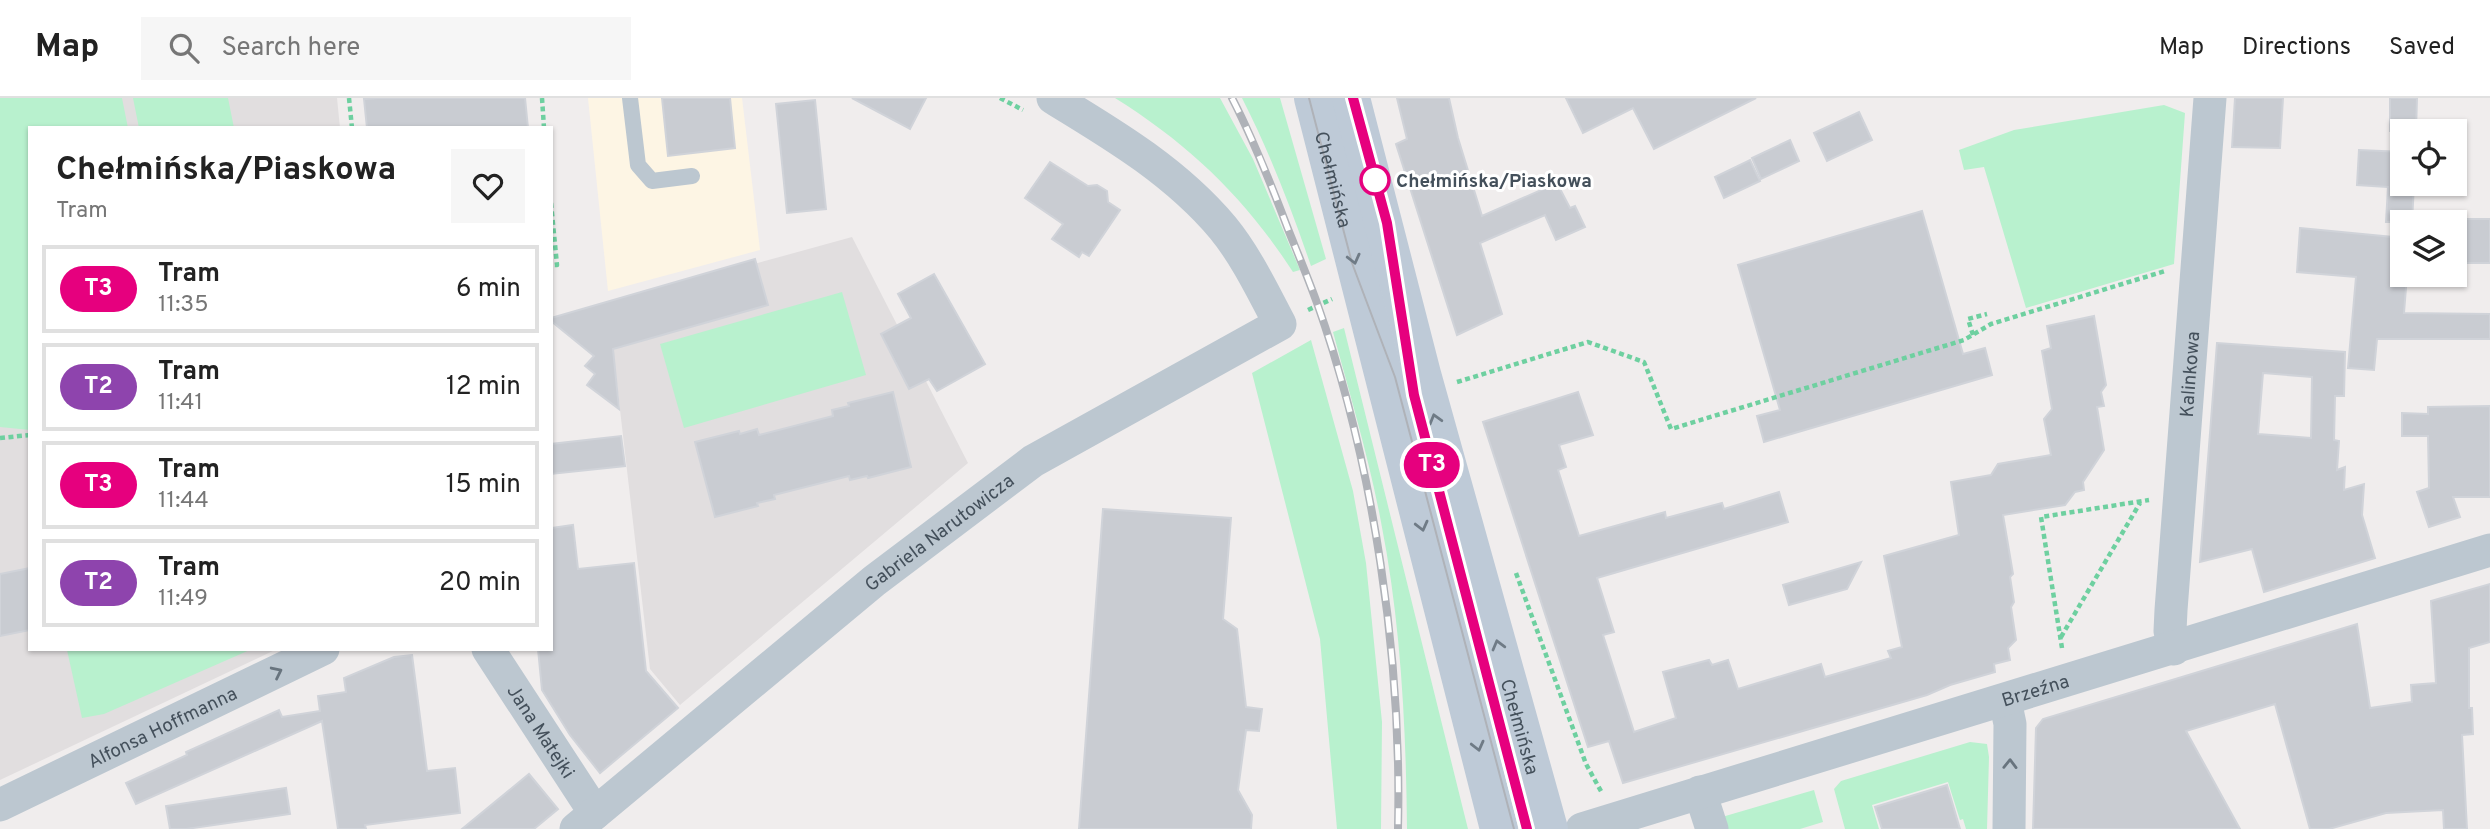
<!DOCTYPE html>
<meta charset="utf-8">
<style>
:root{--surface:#fff;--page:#f6f6f6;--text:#222;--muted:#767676;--line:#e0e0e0}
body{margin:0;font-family:Overpass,sans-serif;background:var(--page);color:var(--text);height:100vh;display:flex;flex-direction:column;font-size:26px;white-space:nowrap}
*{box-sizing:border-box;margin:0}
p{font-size:23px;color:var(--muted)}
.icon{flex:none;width:38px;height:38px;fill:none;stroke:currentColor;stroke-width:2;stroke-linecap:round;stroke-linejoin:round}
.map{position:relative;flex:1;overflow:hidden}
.drawer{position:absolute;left:28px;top:28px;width:525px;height:525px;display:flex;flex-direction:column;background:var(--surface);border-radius:0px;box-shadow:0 2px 5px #0004}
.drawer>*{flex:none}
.badge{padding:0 14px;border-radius:23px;font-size:24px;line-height:46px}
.buttons{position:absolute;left:2390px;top:21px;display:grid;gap:14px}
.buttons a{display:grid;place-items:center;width:77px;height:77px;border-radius:0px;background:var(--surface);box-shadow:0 2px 5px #0004;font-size:35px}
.map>.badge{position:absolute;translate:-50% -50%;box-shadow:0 0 0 4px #fff}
.round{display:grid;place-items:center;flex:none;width:74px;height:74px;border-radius:0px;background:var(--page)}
.summary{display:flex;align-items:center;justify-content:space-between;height:119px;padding:0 28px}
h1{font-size:33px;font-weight:700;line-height:52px}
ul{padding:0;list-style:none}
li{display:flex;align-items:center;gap:21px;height:88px;margin:0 14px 10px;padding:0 14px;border:4px solid var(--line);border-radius:0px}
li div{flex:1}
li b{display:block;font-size:26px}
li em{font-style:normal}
li .badge{min-width:77px;font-weight:700;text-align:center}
header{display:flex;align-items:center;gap:42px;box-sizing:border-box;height:98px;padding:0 35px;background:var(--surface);border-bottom:2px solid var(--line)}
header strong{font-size:33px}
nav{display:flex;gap:38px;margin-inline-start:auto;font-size:24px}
.search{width:490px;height:63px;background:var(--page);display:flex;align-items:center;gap:18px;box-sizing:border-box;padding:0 24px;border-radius:0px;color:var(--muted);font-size:26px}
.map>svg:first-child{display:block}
.commercial{fill:#fdf5e4}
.education{fill:#e1dedf}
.green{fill:#b8f1ce}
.building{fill:#c9ccd2;stroke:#d0d3d9;stroke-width:2;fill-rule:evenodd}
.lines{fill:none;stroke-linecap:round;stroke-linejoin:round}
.path{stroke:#6ed0a0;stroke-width:4.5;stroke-dasharray:5 3.5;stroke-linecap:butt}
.service{stroke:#bcc7d0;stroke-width:16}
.minor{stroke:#bcc7d0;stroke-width:33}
.secondary{stroke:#becad7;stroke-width:38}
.tram{stroke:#afb2b8;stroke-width:2}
.rail-casing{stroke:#afb2b8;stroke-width:8}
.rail{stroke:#fff;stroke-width:5;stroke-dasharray:16;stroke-linecap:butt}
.oneway{stroke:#6f7b86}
.oneway2{stroke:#68747e}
.line-casing{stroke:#fff;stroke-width:16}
.line{stroke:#e6007e;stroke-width:10}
.stop-dot{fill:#fff;stroke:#e6007e;stroke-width:3.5}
.labels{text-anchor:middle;stroke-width:6;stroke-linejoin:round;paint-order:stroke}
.street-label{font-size:19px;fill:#44505b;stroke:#fff}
.stop-label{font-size:19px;font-weight:bold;fill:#44505b;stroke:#fff;text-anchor:start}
</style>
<header>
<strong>Map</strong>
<div class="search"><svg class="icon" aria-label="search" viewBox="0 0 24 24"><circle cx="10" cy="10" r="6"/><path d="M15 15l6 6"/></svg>Search here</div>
<nav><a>Map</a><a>Directions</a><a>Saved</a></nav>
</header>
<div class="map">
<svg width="2490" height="731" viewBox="0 0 2490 731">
<rect width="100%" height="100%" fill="#f0eded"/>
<polygon class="commercial" points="588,0 742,0 760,152 608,193"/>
<g class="education">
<polygon points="0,0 337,0 340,30 30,30 30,551 277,551 0,682"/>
<polygon points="852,139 968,365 680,607 650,571 613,251 602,208"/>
</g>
<g class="green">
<polygon points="0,0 122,0 128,30 30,30 30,332 0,329"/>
<polygon points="133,0 228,0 234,30 139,30"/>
<path d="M1115,0H1220L1253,61L1300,172L1293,174C1245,100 1190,47 1115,0Z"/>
<path d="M1242,0H1280L1326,161L1311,168C1291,110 1270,55 1242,0Z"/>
<polygon points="2164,7 2185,15 2174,166 2026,210 1984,69 1964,72 1959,52 2014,32"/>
<polygon points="842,194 866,277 684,330 660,246"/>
<path d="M1344,230L1462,707L1468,731H1407C1406,629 1401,525 1381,424C1369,360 1350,297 1333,234Z"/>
<polygon points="1311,242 1353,393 1366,465 1382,624 1381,731 1337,731 1320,541 1252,275"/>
<polygon points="252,551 104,616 82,620 67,552"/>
<polygon points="1970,644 1987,646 1989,659 1987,731 1966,731 1963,721 1960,722 1948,684 1872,707 1879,731 1845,731 1834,691 1841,683"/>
<polygon points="1814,692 1823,724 1800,731 1721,731 1722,719"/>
</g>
<g class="building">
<polygon points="378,0 525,0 528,30 367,30 364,1"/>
<polygon points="662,0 730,0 735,50 668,58"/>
<polygon points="852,0 926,0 910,31"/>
<polygon points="1397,0 1449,0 1458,40 1482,118 1557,85 1570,110 1575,108 1585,129 1556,142 1545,117 1480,145 1502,216 1457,237 1396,46 1407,41"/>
<polygon points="1566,0 1756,0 1654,51 1633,10 1583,35"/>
<polygon points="2235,0 2283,0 2280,50 2232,49"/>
<polygon points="2390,0 2417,0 2416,33 2390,33"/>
<polygon points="815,2 826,111 787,115 776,6"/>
<polygon points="1859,14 1872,42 1827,63 1814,35"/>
<polygon points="1790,42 1799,63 1761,81 1752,60"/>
<polygon points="2359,52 2403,54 2403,86 2414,86 2412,124 2386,124 2388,89 2357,87"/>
<polygon points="1750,62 1760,83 1724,100 1715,79"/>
<polygon points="1050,64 1088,88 1097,87 1107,93 1108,104 1120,112 1089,158 1082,154 1079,159 1052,141 1063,126 1025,100"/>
<polygon points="1922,113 1963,256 1985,250 1992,277 1764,344 1757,318 1780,312 1738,167"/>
<rect x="2455" y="121" width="35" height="44"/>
<polygon points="2300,130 2403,140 2403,177 2407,177 2404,215 2490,216 2490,241 2377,241 2374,272 2348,270 2356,179 2297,174"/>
<polygon points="755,161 768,207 613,251 619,311 587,287 595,276 585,268 594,258 551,223 551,220"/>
<polygon points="934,176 985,266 937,293 929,281 909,291 881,236 911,220 898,196"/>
<polygon points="2094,218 2106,287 2101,294 2104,308 2097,309 2104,352 2083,384 2084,392 2075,394 2065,407 2003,417 2013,476 2010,479 2014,504 2011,509 2016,542 2008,550 2010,562 1994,566 1995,574 1950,587 1927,597 1623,685 1609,643 1588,649 1483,324 1578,294 1593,337 1559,347 1566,369 1558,372 1579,438 1665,414 1666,420 1722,405 1724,411 1779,394 1788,424 1597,480 1614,534 1603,537 1634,634 1676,620 1663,574 1709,562 1712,567 1728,562 1738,591 1821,566 1825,579 1891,560 1888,553 1902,549 1884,458 1959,437 1951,384 1991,377 1998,366 2051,357 2044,321 2052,311 2042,253 2051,250 2047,228"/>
<path d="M2217,245L2345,254L2344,298H2335L2334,342L2339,343L2337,372L2345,369L2344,392L2364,386L2362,417L2375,460L2264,494L2252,451L2200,464ZM2263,275L2312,279L2311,340L2258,336Z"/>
<polygon points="893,294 911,369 868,380 867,378 850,382 849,378 774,397 775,401 757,405 758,408 715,419 695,344 739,333 740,336 757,331 759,337 833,318 832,312 849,308 848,305"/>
<polygon points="2490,308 2490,399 2453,399 2460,419 2429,429 2417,394 2429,390 2428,338 2402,338 2402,315 2428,316 2428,309"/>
<polygon points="621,338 625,368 551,376 551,346"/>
<polygon points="1103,411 1231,420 1223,521 1237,531 1246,609 1262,611 1259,633 1246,632 1238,692 1252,717 1251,731 1079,731"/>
<polygon points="573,427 578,471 634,465 646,573 678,610 600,675 570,637 542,592 538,551 551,551 551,430"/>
<polygon points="1861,464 1847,491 1789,507 1783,487"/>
<polygon points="30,470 30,532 0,538 0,476"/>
<polygon points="2490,486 2490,544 2469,550 2469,610 2472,610 2473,636 2462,637 2467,731 2444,731 2443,712 2386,715 2329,731 2310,731 2275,606 2186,633 2240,731 2033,731 2036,630 2043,621 2357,526 2370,610 2412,604 2411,587 2436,585 2431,503"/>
<polygon points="412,557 427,673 455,670 460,715 365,727 366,731 338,731 322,623 136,706 126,685 187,657 186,654 279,612 282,619 320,613 318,598 346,594 344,580 394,559"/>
<polygon points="529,676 558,711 534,731 462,731"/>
<polygon points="1947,687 1960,731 1882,731 1875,709"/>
<polygon points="286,690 290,716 186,731 170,731 166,708"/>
</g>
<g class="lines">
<g class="path">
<polyline points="349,0 352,30"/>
<polyline points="542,0 544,30"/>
<polyline points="1000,0 1023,12"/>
<polyline points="551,105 557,167 551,167"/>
<polyline points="1308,212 1332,201"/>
<polyline points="1973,237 1968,221 1987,216"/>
<polyline points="1457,284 1588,244 1644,264 1671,331 1964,242 1991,226 2165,173"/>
<polyline points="0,340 30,337"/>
<polyline points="1516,475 1586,666 1602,695"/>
<polyline points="2061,539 2140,405"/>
<polyline points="2062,550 2041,419 2149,402"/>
</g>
<polyline class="service" points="630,0 638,67 652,83 692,78"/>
<g class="minor">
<path id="s1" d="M488,551L595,715"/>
<path id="s2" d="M2174,551L2170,533L2171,512L2210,0"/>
<polyline points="2005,602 2010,626 2009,731"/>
<polyline points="1700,694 1712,731"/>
<path id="s3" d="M0,707L323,551"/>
<path id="s4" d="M576,731L874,483L1033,363L1280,226C1263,194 1246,158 1223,130C1176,74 1114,37 1053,0"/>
<path id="s5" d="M1582,731L2490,452"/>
</g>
<g class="secondary">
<path id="s6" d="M1313,0L1499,731"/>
<path id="s7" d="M1351,0L1422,276L1549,731"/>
</g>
<g class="tram">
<polyline points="1309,0 1352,165 1395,279 1514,731"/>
<polyline points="1353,0 1386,125 1414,297 1527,731"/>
</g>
<g class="rail-casing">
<path id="rail" d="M1232,0C1254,43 1271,86 1288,131C1298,156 1308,180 1317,205C1374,366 1402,561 1398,731"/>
</g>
<use href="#rail" class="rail"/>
</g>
<defs><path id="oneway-chevron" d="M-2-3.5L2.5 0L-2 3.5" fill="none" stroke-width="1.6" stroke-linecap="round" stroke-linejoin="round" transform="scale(1.75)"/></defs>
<g class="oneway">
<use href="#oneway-chevron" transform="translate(1354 161) rotate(76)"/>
<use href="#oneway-chevron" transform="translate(1435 321) rotate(-106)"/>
<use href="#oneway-chevron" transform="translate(1422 428) rotate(76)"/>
<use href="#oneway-chevron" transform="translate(1498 547) rotate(-105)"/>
<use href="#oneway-chevron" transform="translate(1478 648) rotate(76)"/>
</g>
<g class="oneway2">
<use href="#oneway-chevron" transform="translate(277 574) rotate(-26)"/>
<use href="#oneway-chevron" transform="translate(2010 666) rotate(-89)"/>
</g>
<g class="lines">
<g class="line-casing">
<polyline id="line" points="1353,0 1387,125 1414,297 1527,731"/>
</g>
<use href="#line" class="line"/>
</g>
<circle class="stop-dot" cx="1375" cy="82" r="14"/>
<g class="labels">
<g class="street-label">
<text dy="7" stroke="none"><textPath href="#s6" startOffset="84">Chełmińska</textPath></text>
<text dy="7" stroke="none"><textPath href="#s2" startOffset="276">Kalinkowa</textPath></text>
<text dy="7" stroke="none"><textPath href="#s4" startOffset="469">Gabriela Narutowicza</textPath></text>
<text dy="7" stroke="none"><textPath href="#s5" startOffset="474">Brzeźna</textPath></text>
<text dy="7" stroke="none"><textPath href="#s3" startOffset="180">Alfonsa Hoffmanna</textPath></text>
<text dy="7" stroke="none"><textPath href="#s7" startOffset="651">Chełmińska</textPath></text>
<text dy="7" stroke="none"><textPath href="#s1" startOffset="98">Jana Matejki</textPath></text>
</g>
<g class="stop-label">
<text x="1396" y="89">Chełmińska/Piaskowa</text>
</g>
</g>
</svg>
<div class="buttons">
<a><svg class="icon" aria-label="locate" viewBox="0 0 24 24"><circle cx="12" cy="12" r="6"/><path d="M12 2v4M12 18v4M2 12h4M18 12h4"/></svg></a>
<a><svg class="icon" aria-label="layers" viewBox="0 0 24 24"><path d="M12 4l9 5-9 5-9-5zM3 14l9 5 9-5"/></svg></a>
</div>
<b class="badge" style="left:1432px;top:367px;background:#e6007e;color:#fff">T3</b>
<section class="drawer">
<div class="summary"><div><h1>Chełmińska/Piaskowa</h1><p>Tram</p></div><a class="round"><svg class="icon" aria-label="heart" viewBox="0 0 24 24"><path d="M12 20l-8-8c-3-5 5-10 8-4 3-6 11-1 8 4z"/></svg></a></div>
<ul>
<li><span class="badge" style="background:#e6007e;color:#fff">T3</span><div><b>Tram</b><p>11:35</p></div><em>6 min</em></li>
<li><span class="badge" style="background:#8e44ad;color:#fff">T2</span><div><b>Tram</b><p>11:41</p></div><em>12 min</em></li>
<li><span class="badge" style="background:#e6007e;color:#fff">T3</span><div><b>Tram</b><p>11:44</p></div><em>15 min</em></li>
<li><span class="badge" style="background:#8e44ad;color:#fff">T2</span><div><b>Tram</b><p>11:49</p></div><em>20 min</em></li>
</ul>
</section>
</div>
